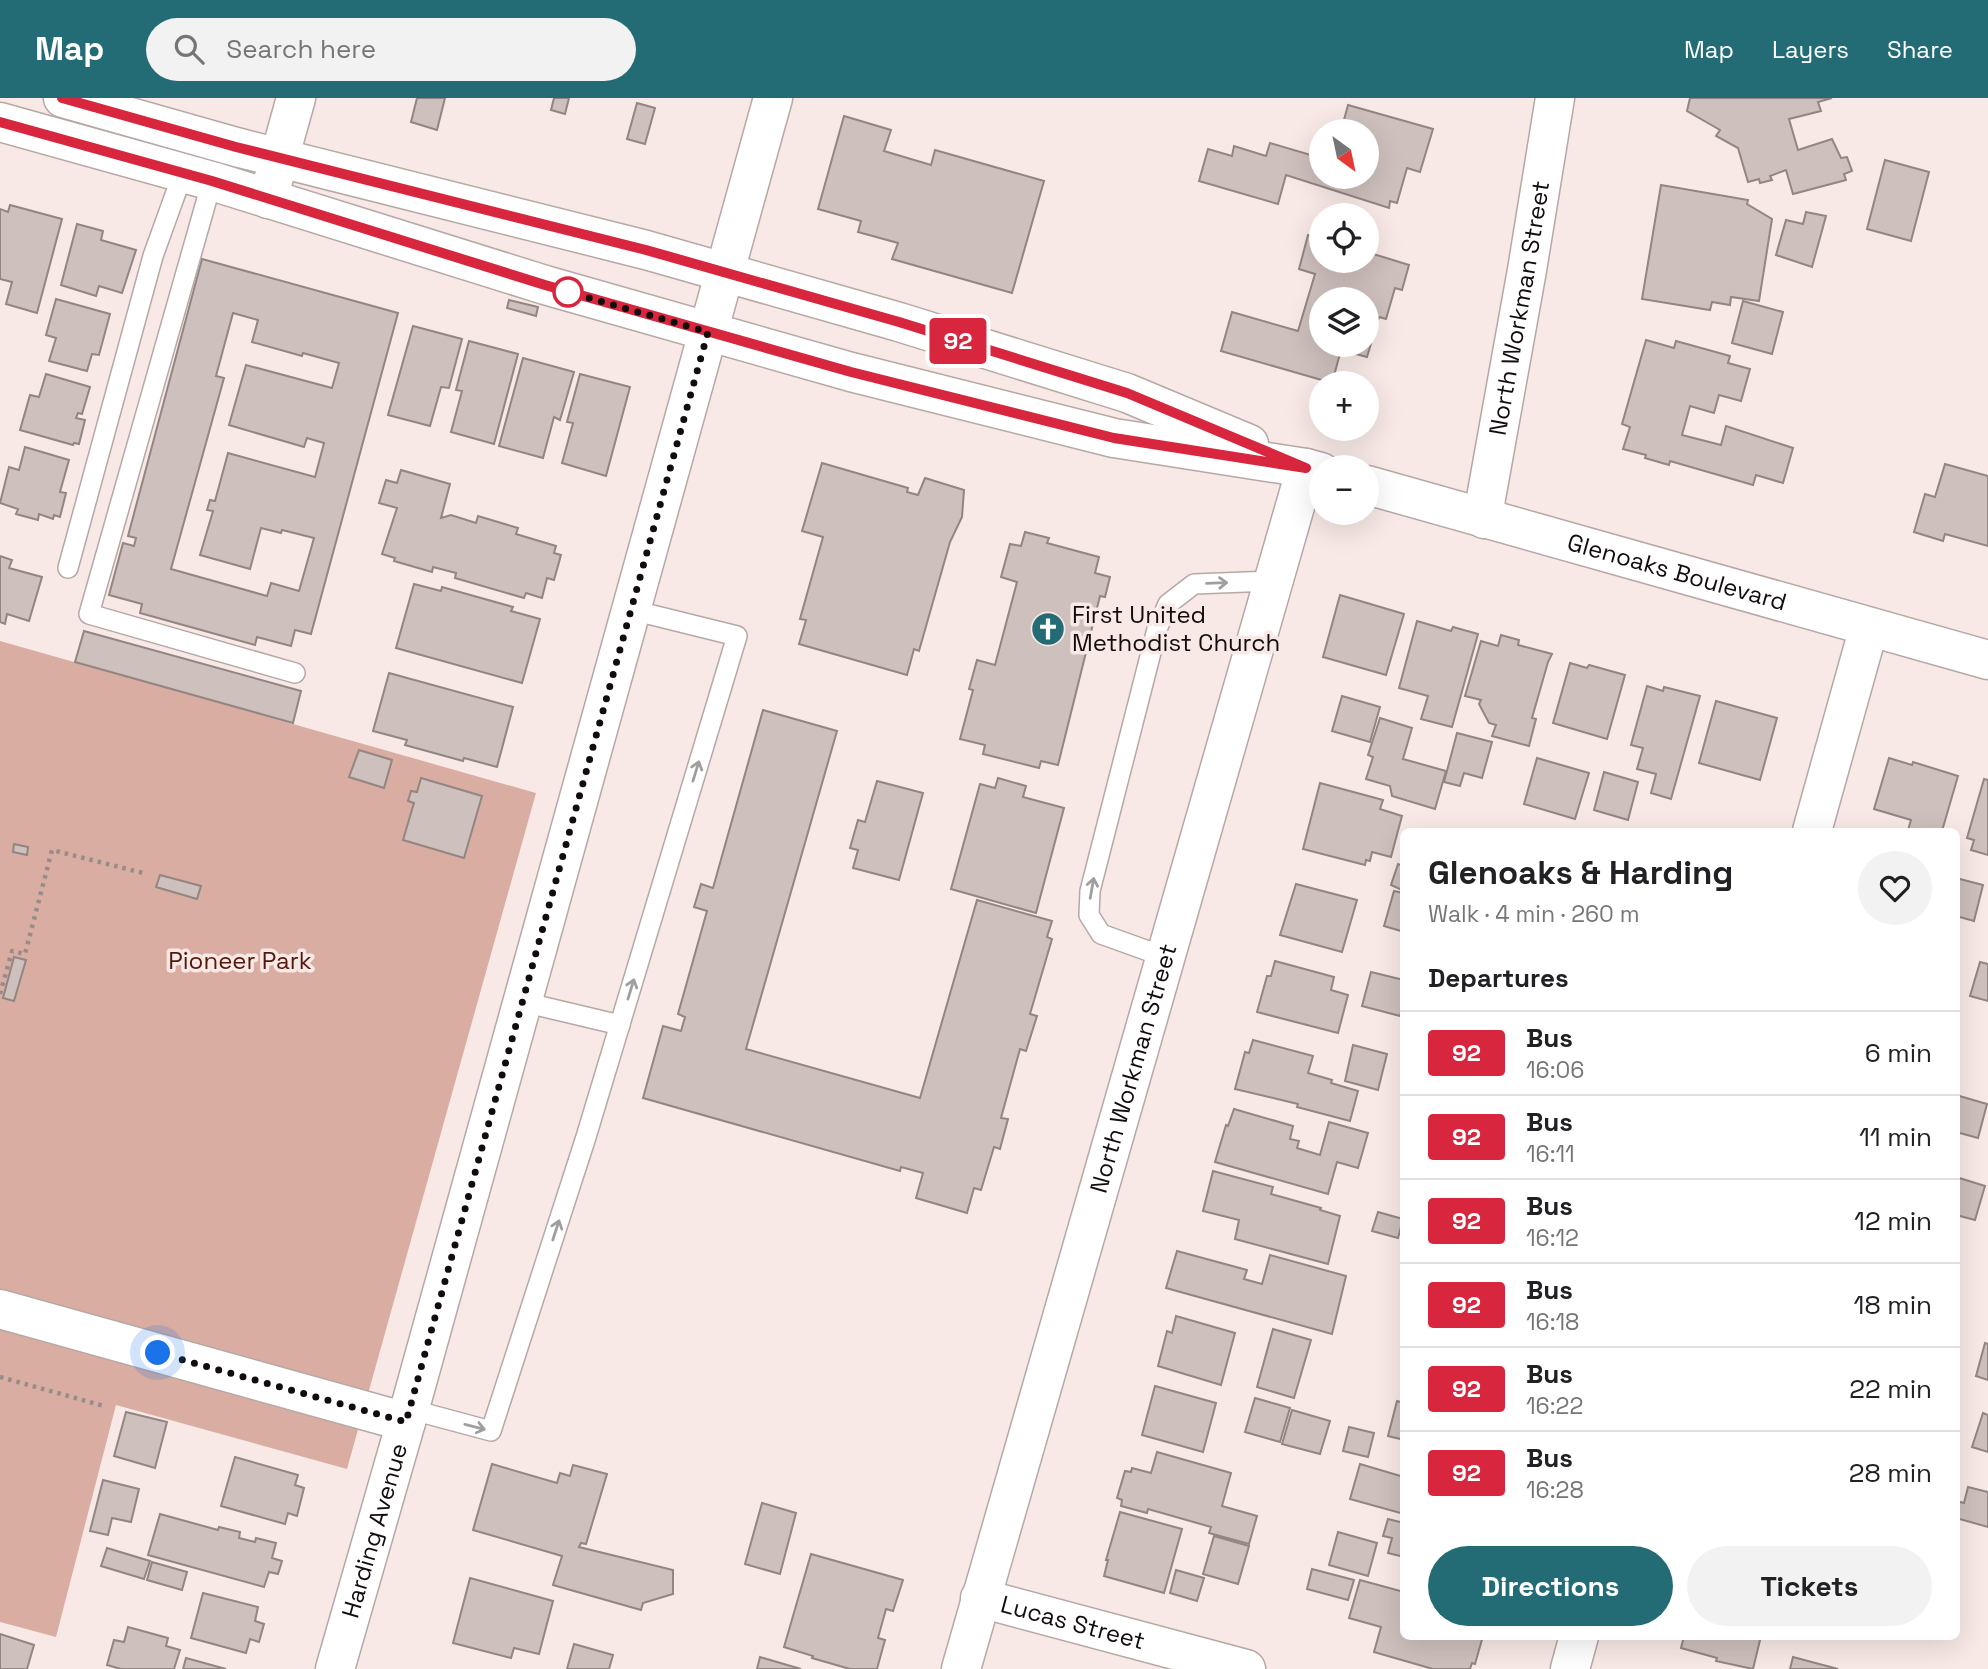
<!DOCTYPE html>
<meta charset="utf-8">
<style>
:root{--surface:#fff;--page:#f2f2f2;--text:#202124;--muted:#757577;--line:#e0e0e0;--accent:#236c76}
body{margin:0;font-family:"Space Grotesk",sans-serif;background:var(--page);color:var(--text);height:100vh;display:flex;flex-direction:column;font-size:26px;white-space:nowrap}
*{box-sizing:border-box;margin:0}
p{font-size:23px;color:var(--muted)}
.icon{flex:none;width:38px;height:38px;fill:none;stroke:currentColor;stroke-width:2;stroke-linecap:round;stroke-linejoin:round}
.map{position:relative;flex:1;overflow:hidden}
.panel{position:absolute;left:1400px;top:730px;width:560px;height:812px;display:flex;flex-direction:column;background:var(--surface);border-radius:10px;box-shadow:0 7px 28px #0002}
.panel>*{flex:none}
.badge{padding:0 14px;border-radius:5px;font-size:24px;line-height:46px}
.needle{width:46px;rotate:147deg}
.fabs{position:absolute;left:1309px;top:21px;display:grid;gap:14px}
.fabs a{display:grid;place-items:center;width:70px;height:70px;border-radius:50%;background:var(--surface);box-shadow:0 7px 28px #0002;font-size:35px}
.you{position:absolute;width:35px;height:35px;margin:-18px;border:5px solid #fff;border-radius:50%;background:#1a73e8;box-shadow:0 0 0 10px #1a73e833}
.map>.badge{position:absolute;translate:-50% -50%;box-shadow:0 0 0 4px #fff}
h2{padding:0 28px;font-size:26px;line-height:63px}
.round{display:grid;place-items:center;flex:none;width:74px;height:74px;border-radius:37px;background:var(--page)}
.overview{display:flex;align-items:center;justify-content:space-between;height:119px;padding:0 28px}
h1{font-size:33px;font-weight:700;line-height:52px}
.action{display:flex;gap:14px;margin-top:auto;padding:14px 28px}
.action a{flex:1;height:80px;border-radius:42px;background:var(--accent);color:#fff;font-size:28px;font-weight:700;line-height:80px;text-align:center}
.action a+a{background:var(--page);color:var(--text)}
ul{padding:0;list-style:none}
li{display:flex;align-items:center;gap:21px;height:84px;padding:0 28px;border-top:2px solid var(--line)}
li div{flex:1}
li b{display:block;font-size:26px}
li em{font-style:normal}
li .badge{min-width:77px;font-weight:700;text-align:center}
header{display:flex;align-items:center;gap:42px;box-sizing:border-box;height:98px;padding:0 35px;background:var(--accent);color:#fff}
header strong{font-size:33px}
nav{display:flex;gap:38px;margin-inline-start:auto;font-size:24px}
.search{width:490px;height:63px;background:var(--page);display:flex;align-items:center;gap:18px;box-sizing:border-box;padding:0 24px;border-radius:38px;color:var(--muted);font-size:26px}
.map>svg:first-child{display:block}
.green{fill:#daada2}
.building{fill:#cec0bc;stroke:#928582;stroke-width:2;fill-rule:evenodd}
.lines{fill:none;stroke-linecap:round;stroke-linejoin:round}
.service-casing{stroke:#b6a8a5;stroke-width:22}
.minor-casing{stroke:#b6a8a5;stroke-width:41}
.secondary-casing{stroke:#b6a8a5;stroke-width:41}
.path{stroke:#978c8a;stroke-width:4.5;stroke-dasharray:3.5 5;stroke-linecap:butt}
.service{stroke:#fff;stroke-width:19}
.minor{stroke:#fff;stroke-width:38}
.secondary{stroke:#fff;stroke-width:38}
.oneway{stroke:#a09e9e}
.line-casing{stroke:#fff;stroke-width:16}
.line{stroke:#d7263d;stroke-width:10}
.walk{stroke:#120d0c;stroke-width:7;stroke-dasharray:0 12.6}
.stop-dot{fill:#fff;stroke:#d7263d;stroke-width:3.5}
.labels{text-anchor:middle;stroke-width:7;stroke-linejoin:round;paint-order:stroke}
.street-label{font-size:24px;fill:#120d0c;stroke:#f8e9e6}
.poi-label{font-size:24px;fill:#120d0c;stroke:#f8e9e6;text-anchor:start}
.park-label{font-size:24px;fill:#54180a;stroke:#f8e9e6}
</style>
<header>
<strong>Map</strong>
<div class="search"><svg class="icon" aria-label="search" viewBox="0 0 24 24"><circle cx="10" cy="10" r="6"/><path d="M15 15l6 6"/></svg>Search here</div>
<nav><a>Map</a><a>Layers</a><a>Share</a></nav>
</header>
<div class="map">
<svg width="1988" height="1571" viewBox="0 0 1988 1571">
<rect width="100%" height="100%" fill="#f8e9e6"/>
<polygon class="green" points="0,543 536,695 347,1371 116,1307 56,1539 0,1524"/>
<g class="building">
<polygon points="417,0 445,0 437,32 411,24"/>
<polygon points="554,0 569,0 565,16 551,12"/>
<polygon points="1690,0 1832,0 1818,4 1821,13 1789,21 1798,52 1832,41 1841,60 1847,59 1852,73 1844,76 1846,82 1793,96 1786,72 1770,78 1772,82 1760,85 1759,81 1748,84 1738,50 1716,38 1720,32 1687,13"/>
<polygon points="637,5 655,10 645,46 627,41"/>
<polygon points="1348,7 1433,31 1420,74 1407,70 1397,105 1390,103 1389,110 1286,77 1278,106 1199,83 1208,51 1232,58 1234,48 1266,58 1270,45 1321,60 1321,79 1367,79 1367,33 1341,33"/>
<polygon points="844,18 891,32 884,53 931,67 935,52 1044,83 1012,195 892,161 898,145 858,134 861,123 818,111"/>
<polygon points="1885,62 1929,74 1911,143 1867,131"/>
<polygon points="1661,87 1748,102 1747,106 1772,121 1759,203 1731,199 1730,207 1712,204 1710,212 1642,201"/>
<polygon points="10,107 62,121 37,215 6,206 12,184 0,181 0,111 8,114"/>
<polygon points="1806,114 1826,118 1812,169 1776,157 1786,122 1803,126"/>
<polygon points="77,126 103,133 101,142 136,152 122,195 99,188 96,198 61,187"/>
<path d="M1308,137L1321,141V163H1367V154L1409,167L1402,192L1395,190L1386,221L1379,219L1367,259L1341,252L1332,285L1221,253L1232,214L1298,233L1315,176L1299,171ZM1321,201H1367V247H1321Z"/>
<path d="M202,161L398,215L311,536L295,532L291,548L257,539L255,547L140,515L142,506L109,497L123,445L134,448L136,440L128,438ZM233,215L258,222L252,244L302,258L303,255L339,265L332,290L246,267L229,327L304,349L307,340L324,345L315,379L228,355L215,403L210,402L207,412L213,413L200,457L250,471L261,430L281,435L282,432L314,440L299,493L271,485L267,498L171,471L224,280L216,278Z"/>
<polygon points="56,201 110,216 99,257 92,256 87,273 49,263 56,240 46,237"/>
<polygon points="509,202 538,209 536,218 507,210"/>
<polygon points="1743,203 1783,214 1772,256 1732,245"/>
<polygon points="413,228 462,241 449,290 441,289 430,328 388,317"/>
<polygon points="1646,242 1674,250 1676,243 1730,258 1728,265 1750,271 1741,303 1719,297 1714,315 1690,308 1682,337 1721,347 1726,328 1793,350 1783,385 1756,377 1753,387 1670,363 1669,367 1645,360 1646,357 1623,351 1630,329 1622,326"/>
<polygon points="469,243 518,256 494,346 451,334 462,293 456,292"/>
<polygon points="523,260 574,274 560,322 554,319 543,360 499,348"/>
<polygon points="46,276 90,289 82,316 78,315 76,320 85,322 79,346 74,345 73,347 20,332 30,297 39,299"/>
<polygon points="580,276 630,289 606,378 562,365 573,325 567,324"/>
<polygon points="25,349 69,362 60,394 66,395 60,419 54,417 53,421 39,416 38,422 16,416 18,411 0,405 9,369 19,372"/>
<polygon points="822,365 908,390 907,394 918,397 925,380 964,392 962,419 950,444 919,553 914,551 907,577 799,546 806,522 800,521 823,439 802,433"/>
<polygon points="1945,366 1988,378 1988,448 1945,436 1943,443 1914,434 1925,396 1935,399"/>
<polygon points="401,372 450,386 441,420 451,417 476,425 478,418 518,430 516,436 556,448 554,455 561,457 554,482 547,480 542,500 526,495 524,500 455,480 456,475 433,469 432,474 394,463 395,460 382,456 397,410 379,405 386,382 397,385"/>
<polygon points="1025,434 1049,440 1047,445 1099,459 1095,475 1110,479 1105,499 1100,498 1058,667 1041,663 1039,670 983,656 985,647 960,641 973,592 969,591 977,562 995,567 1017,484 1001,479 1010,446 1021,448"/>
<polygon points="0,458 12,462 9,470 42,479 29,523 7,516 5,526 0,524"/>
<polygon points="414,486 441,493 442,489 513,509 511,513 540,521 522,585 396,550"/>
<polygon points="1340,497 1404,516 1386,577 1323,559"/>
<polygon points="1417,523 1451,533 1453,529 1478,536 1452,629 1421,621 1428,598 1399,590"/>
<polygon points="84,533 301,593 293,625 75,564"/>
<polygon points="1501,537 1519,542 1518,547 1552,556 1548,564 1532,620 1536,621 1529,648 1492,638 1496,627 1489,625 1479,606 1481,602 1465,598 1481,543 1498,548"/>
<polygon points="1570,565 1587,570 1589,567 1625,577 1607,641 1553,625"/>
<polygon points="389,575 513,609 497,669 464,660 463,663 405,647 407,642 373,633"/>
<polygon points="1647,588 1663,593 1664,589 1700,598 1671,701 1651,695 1656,676 1637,671 1643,650 1631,647"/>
<polygon points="1342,598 1380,609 1370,644 1332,633"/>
<polygon points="1716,603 1777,620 1760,682 1699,665"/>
<polygon points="763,612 837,633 746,951 920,1000 977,802 1052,823 1047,839 1052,841 1030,916 1037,918 1026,953 1020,951 1001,1020 1008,1021 1000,1051 994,1049 981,1092 974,1090 967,1115 916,1100 923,1075 901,1069 900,1073 643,1000 663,928 681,933 685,919 678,916 707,813 694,809 701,786 713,790"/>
<polygon points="1380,620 1412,630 1403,661 1446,673 1435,711 1392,698 1390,688 1366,681 1373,659 1368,657"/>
<polygon points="1457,635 1492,644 1482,680 1464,675 1460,688 1444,684"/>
<polygon points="359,652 392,662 384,690 349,679"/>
<polygon points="1537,660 1589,675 1575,721 1524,706"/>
<polygon points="1889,660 1912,667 1913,664 1958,678 1942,733 1908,732 1911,722 1874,711"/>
<polygon points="1604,674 1638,684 1628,722 1594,712"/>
<polygon points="421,680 482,698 464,760 403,742 414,705 408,703 411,693 417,694"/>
<polygon points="998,680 1026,688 1023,699 1064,710 1036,815 951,791 980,686 995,690"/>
<polygon points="1984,681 1988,682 1988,757 1971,752 1974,742 1967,740"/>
<polygon points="877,683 923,695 899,782 853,770 858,752 850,750 858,722 865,724"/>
<polygon points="1320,685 1383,702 1380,711 1402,718 1391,759 1372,754 1370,763 1366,762 1365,767 1303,751"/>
<polygon points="14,746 28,749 27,757 13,754"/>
<polygon points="1404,765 1404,793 1391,787 1398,766 1403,768"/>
<polygon points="160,777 201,788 197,801 156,789"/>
<polygon points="1956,780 1983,787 1974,823 1956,818"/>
<polygon points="1296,786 1357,802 1342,854 1280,837"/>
<polygon points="1394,793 1404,795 1404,834 1384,828"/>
<polygon points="14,859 26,862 14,903 3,900"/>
<polygon points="1275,863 1334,879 1331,892 1348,897 1338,935 1257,914 1267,878 1271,878"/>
<polygon points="1980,864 1988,866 1988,903 1970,898"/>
<polygon points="1371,874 1404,882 1404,905 1400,918 1362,908"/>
<polygon points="1253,942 1313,958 1308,975 1332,982 1331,985 1358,993 1350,1023 1297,1009 1298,1006 1235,991 1245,954 1249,955"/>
<polygon points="1353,947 1387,956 1378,992 1345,983"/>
<polygon points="1956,997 1987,1006 1978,1040 1956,1034"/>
<polygon points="1234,1011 1293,1028 1290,1041 1299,1043 1297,1050 1320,1057 1329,1024 1368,1035 1358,1070 1337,1064 1328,1096 1215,1064 1226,1027 1228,1028"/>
<polygon points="1213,1073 1273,1089 1271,1096 1321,1110 1320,1112 1340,1118 1328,1166 1235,1141 1239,1122 1203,1113"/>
<polygon points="1956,1079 1985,1088 1975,1122 1956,1117"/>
<polygon points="1378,1114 1403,1121 1398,1140 1372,1133"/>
<polygon points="1177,1153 1247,1172 1244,1181 1262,1186 1270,1157 1346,1178 1332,1236 1166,1190"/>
<polygon points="1176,1218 1235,1235 1221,1287 1158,1268 1167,1233 1172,1235"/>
<polygon points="1273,1231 1311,1242 1294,1300 1257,1289"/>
<polygon points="1985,1245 1988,1246 1988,1282 1976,1278"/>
<polygon points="1155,1288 1216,1305 1203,1354 1142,1337"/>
<polygon points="1255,1300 1290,1310 1280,1344 1245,1334"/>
<polygon points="1397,1303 1404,1305 1404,1342 1388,1338"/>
<polygon points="1292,1312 1330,1323 1320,1356 1282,1346"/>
<polygon points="126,1314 167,1324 155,1370 114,1358"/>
<polygon points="1983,1315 1988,1317 1988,1354 1972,1349"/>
<polygon points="1349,1329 1374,1335 1368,1359 1343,1353"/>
<polygon points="1157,1354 1231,1375 1222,1408 1257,1418 1249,1446 1209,1435 1211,1429 1148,1411 1147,1415 1121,1408 1122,1402 1117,1400 1125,1373 1131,1374 1132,1370 1151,1375"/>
<polygon points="235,1359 298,1377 295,1387 304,1390 297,1418 288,1415 285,1426 221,1408"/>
<polygon points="492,1366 557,1385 560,1375 570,1378 573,1367 607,1376 586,1446 581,1445 579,1449 673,1472 673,1496 643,1505 641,1512 553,1487 562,1458 473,1432"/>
<polygon points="1360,1366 1404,1379 1404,1416 1350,1401"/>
<polygon points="103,1382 139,1391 131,1424 112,1420 108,1437 90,1433"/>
<polygon points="1968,1389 1988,1394 1988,1429 1956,1420 1956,1403 1964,1405"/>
<polygon points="762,1405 796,1415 780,1476 745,1466"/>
<polygon points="1120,1414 1182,1431 1164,1495 1104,1478 1108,1462 1106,1462"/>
<polygon points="160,1416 218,1432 219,1429 240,1434 239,1440 255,1444 256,1440 276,1445 272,1460 282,1463 278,1476 269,1474 264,1489 148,1457"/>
<polygon points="1388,1421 1404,1425 1404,1459 1388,1455 1392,1440 1383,1438"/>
<polygon points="1338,1434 1377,1445 1368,1478 1329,1467"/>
<polygon points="1214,1438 1249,1448 1238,1486 1203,1476"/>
<polygon points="107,1450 150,1463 144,1481 101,1468"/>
<polygon points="811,1456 903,1482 893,1513 886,1511 878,1540 885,1542 877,1571 850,1571 812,1560 813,1558 784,1549"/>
<polygon points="152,1464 187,1474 182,1492 147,1482"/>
<polygon points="1312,1471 1354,1482 1348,1502 1307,1491"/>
<polygon points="1176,1472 1204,1480 1197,1503 1170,1495"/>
<polygon points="470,1480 553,1503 539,1556 514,1550 511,1560 453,1545"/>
<polygon points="1360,1482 1404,1494 1404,1538 1483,1538 1475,1566 1472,1565 1470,1571 1433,1571 1374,1554 1381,1529 1349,1520"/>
<polygon points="203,1495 258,1509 255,1523 264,1526 259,1544 250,1541 246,1555 191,1540"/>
<polygon points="128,1529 168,1540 166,1548 180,1552 174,1571 121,1571 107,1567 114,1542 124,1544"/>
<polygon points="0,1536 34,1547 27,1571 0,1571"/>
<polygon points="1684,1538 1761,1538 1753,1571 1716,1563 1717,1560 1681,1550"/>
<polygon points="574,1546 613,1557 609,1571 567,1571"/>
<polygon points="760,1559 801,1571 757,1571"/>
<polygon points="1793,1559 1838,1571 1790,1571"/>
<polygon points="186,1560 226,1571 183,1571"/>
</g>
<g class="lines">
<g class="service-casing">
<g id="service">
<polyline points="212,83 89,516 295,575"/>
<polyline points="68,470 153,158 183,75"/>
<polyline points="1165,859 1101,836 1089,817 1090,793 1157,531 1168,506 1194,486 1274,483"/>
<polyline points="523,904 620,927"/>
<polyline points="409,1311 491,1333 586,1039 737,538 632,512"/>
</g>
</g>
<g class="minor-casing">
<g id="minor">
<polyline points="268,101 296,0"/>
<path id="s1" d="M1484,421L1486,400L1527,172L1555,0"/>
<polyline points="1812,733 1869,529"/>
<polyline points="0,1211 406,1324"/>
<path id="s2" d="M980,1500L1246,1571"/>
<path id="s3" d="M335,1571L406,1324L773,0"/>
<path id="s4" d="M961,1571L1306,370"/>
<polyline points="1570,1571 1579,1538"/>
</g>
</g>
<g class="secondary-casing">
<g id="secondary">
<polyline points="63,0 236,49 646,152 899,224 1127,295 1249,346"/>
<polyline points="0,24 212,83 545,187 851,274 1114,340 1306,370 1321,374"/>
<path id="s5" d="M1367,387L1988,562"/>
</g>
</g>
<g class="path">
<polyline points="0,896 12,853 25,856 52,752 147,776"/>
<polyline points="0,1279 104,1308"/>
</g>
<use href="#service" class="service"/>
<use href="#minor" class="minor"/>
<use href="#secondary" class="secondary"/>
</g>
<defs><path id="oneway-shaft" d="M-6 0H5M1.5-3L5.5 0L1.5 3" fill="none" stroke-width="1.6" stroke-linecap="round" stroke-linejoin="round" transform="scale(1.75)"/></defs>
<g class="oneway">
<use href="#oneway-shaft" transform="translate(1217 485) rotate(-2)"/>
<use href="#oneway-shaft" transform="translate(696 673) rotate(-73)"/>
<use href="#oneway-shaft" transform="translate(1092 790) rotate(-80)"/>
<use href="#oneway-shaft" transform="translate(631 891) rotate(-73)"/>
<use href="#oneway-shaft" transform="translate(556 1132) rotate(-72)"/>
<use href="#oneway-shaft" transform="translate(475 1329) rotate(14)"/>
</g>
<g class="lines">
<g class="line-casing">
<polyline id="line" points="0,24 212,83 545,187 851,274 1114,340 1306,370 1127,295 899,224 646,152 236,49 62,0"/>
</g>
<use href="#line" class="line"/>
<polyline class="walk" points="158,1255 406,1324 708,234 568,194"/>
</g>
<defs>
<g id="church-disc" transform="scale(1.75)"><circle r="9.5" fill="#236c76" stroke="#f8e9e6"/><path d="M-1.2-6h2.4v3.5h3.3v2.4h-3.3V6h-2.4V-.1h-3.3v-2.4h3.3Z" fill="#fff"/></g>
</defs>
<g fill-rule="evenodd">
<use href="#church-disc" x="1048" y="531"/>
</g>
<circle class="stop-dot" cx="568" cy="194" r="14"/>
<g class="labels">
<g class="street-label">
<text dy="8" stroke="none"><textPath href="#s1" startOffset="214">North Workman Street</textPath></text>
<text dy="8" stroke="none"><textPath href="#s5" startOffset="322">Glenoaks Boulevard</textPath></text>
<text dy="8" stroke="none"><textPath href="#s4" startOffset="625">North Workman Street</textPath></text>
<text dy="8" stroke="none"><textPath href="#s3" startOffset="144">Harding Avenue</textPath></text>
<text dy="8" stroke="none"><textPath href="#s2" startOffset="96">Lucas Street</textPath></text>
</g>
<g class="poi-label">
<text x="1072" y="525">First United<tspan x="1072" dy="28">Methodist Church</tspan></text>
</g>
<g class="park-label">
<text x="240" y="871">Pioneer Park</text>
</g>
</g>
</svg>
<div class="fabs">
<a><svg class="needle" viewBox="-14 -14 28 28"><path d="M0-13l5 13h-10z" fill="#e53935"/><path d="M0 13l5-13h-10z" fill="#757577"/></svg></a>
<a><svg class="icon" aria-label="locate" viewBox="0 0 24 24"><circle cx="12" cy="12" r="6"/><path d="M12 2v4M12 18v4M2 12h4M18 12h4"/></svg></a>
<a><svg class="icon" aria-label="layers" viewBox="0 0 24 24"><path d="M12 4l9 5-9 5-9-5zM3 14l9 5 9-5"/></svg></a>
<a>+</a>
<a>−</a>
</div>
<div class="you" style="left:158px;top:1255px"></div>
<b class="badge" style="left:958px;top:243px;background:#d7263d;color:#fff">92</b>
<section class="panel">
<div class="overview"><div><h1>Glenoaks &amp; Harding</h1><p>Walk · 4 min · 260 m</p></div><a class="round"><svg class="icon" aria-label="heart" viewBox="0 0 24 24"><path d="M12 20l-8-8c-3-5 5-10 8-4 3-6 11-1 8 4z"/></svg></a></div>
<h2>Departures</h2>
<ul>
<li><span class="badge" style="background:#d7263d;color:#fff">92</span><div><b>Bus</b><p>16:06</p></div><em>6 min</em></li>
<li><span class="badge" style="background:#d7263d;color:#fff">92</span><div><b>Bus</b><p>16:11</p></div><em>11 min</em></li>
<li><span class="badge" style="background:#d7263d;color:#fff">92</span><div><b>Bus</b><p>16:12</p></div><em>12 min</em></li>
<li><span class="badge" style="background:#d7263d;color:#fff">92</span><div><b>Bus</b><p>16:18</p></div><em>18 min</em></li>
<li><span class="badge" style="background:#d7263d;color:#fff">92</span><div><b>Bus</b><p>16:22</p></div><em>22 min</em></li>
<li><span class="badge" style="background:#d7263d;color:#fff">92</span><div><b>Bus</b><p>16:28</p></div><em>28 min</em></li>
</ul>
<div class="action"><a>Directions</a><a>Tickets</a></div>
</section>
</div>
